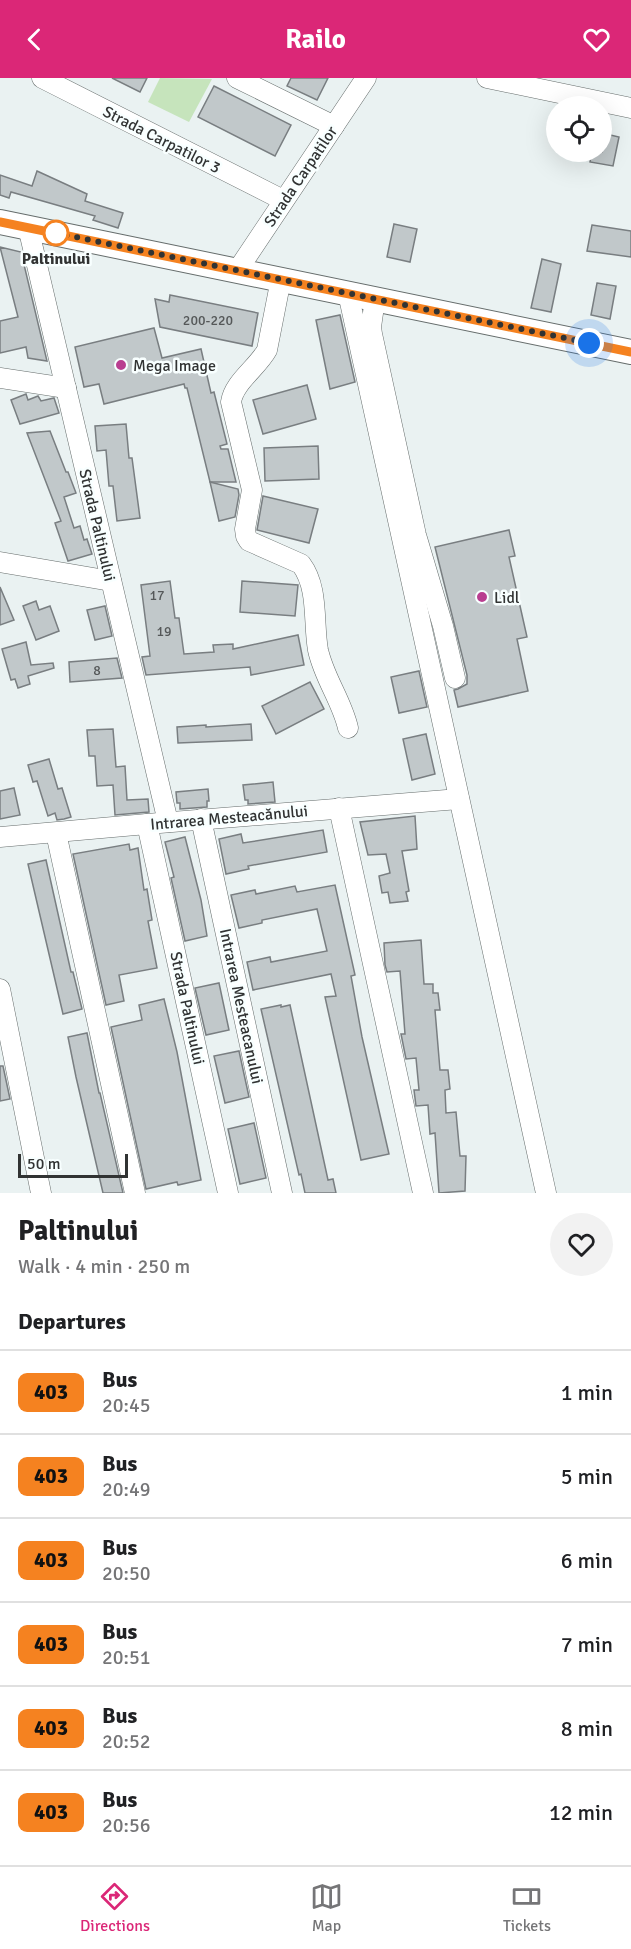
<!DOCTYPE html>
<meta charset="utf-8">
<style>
:root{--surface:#fff;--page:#f2f2f2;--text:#202124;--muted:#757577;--line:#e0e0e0;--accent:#db2777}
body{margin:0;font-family:Signika,sans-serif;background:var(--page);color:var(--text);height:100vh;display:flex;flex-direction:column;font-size:22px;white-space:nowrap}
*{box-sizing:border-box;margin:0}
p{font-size:20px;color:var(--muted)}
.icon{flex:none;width:33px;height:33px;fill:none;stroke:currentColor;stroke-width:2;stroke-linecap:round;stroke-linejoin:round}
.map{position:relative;height:1115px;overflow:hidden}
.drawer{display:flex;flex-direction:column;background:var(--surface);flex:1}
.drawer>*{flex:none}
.badge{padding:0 12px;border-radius:9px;font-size:21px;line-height:39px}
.buttons{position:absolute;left:546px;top:18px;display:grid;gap:12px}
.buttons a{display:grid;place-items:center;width:66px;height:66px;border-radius:50%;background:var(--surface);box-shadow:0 6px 24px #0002;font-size:30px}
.scale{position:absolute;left:18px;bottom:15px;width:110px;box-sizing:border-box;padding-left:6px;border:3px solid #313333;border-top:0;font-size:16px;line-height:21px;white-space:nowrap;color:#313333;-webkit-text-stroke:4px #f8ffff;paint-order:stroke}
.you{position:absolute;width:30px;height:30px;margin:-15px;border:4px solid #fff;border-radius:50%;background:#1a73e8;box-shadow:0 0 0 9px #1a73e833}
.map>.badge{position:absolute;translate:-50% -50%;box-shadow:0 0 0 3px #fff}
h2{padding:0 18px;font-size:22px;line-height:54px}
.round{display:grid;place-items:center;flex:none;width:63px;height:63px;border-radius:32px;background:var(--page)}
.summary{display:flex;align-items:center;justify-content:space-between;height:102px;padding:0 18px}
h1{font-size:28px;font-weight:700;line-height:45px}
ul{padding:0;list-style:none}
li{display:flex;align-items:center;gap:18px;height:84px;padding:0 18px;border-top:2px solid var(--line)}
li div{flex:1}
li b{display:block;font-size:22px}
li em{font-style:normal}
li .badge{min-width:66px;font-weight:700;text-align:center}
header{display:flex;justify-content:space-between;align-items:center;height:78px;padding:0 18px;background:var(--accent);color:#fff;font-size:27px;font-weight:700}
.menu{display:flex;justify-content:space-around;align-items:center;height:84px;border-top:2px solid var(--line);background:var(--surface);font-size:16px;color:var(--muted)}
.menu a{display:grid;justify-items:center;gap:3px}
.menu .active{color:var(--accent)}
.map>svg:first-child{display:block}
.green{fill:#c6e4bc}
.building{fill:#c1c8ca;stroke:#797e81;stroke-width:1.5}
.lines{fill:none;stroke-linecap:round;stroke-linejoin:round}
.minor-casing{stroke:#666d6c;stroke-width:21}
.major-casing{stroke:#666d6c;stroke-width:26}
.minor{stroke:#fff;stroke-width:20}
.major{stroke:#fff;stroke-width:24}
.line-casing{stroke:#fff;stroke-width:14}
.line{stroke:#f58220;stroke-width:9}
.walk{stroke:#313333;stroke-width:6;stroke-dasharray:0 10.8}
.stop-dot{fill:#fff;stroke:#f58220;stroke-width:3}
.poi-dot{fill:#b93e90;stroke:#f8ffff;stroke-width:2}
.labels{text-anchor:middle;stroke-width:5;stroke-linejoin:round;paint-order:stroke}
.number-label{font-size:14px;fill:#555859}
.street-label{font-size:16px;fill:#313333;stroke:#f8ffff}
.stop-label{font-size:16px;font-weight:bold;fill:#313333;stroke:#f8ffff}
.poi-label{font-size:16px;fill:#313333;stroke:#f8ffff;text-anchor:start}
</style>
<header><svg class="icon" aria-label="back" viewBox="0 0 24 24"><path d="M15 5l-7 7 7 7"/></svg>Railo<svg class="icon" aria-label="heart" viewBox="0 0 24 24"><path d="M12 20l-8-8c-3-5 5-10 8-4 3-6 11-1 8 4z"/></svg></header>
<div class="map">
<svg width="631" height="1115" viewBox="0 0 631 1115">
<rect width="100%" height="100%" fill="#eaf2f2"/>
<polygon class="green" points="160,0 212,1 189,44 148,24"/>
<g class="building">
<polygon points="112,0 147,0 140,14"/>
<polygon points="291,0 328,0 317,22 287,8"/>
<polygon points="214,8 291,47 275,78 198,39"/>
<polygon points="602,55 619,59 613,88 590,84 592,74 602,74"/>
<polygon points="37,93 87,116 85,123 123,135 118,150 93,142 95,138 11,114 9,120 0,117 0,97 32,108"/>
<polygon points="394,146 417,151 410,184 387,179"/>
<polygon points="592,147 631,153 631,179 587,173"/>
<polygon points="0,169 21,174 47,283 28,280 26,269 0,275 0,243 18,239"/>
<polygon points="542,181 561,186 551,234 531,230"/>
<polygon points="597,205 616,208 610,241 591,237"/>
<polygon points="170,217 258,235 252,268 160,249 155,221 169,224"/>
<polygon points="340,237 355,304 330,311 316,242"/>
<polygon points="154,250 162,280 201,271 211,315 214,314 227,366 220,368 221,371 228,371 236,404 210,404 187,310 185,310 184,306 104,326 99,306 84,309 75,269"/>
<polygon points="307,307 316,341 263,356 253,322"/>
<polygon points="26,316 28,322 38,318 41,323 54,320 59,335 20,346 11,322"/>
<polygon points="126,346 129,380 132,380 140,440 117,443 113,408 109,408 106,372 97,373 95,348"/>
<polygon points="50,353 66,394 68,394 76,415 64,419 74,450 80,448 84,462 87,461 92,476 68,483 55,445 61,443 27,355"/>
<polygon points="318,368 319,401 265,403 264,370"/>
<polygon points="210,404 238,411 239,417 235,439 219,443"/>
<polygon points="263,418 318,431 309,465 257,452"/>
<polygon points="509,452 515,478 509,479 527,559 517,561 528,613 458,629 454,612 458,611 467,606 467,597 435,469"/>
<polygon points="170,503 175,540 179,540 184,576 214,574 213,567 233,566 233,571 298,557 304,587 251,597 250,589 146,597 142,579 150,578 141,507"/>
<polygon points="242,503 298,507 295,538 240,534"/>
<polygon points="0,509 14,542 0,547"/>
<polygon points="36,523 39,532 50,528 59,553 36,562 23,528"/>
<polygon points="105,528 112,558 95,562 87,532"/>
<polygon points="26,564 31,587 53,585 54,590 28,598 30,606 18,610 15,601 11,602 2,571"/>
<polygon points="117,580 122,600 70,604 69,584"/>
<polygon points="419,593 427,629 399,635 391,599"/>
<polygon points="310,604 324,631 276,656 262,628"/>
<polygon points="251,646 252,662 178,665 177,649 206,647 206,649"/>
<polygon points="113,651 116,689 125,688 127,722 148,721 149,734 115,737 113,707 97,708 95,678 89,678 87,652"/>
<polygon points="426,656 435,696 412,702 403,661"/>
<polygon points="49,681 58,711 62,710 71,739 64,741 57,742 55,735 48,738 37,703 33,704 28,687"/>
<polygon points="273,704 275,724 248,726 248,722 245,722 243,707"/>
<polygon points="14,710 20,737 0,741 0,713"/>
<polygon points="208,711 209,723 207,723 207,729 180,731 180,725 177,725 176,714"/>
<polygon points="415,738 417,771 402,773 409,813 406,814 408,823 390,825 388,814 382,815 379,798 390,795 386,776 368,777 360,744"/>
<polygon points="323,752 327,774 248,788 249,791 226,796 219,761 241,756 243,765"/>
<polygon points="185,759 201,822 207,858 185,863 171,800 174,799 165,764"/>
<polygon points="129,766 130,772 138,770 144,812 147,811 152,842 148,843 157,890 119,897 124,923 106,927 73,776"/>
<polygon points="46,782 71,894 73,894 82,931 63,936 28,786"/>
<polygon points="335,807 355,897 351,898 362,959 389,1076 361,1082 325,919 336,918 331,896 253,912 247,884 270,879 271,884 327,873 317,831 262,842 262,845 239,850 231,817 255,812 256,816 295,808 297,814"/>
<polygon points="421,862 424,906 433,906 433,915 438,915 440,932 435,932 440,992 448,992 450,1011 445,1012 446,1035 456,1034 460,1078 466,1078 465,1113 439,1115 435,1055 430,1056 428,1027 416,1028 414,1012 419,1012 416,980 406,981 401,956 405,956 400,893 387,894 385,887 384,865"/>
<polygon points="219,905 229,952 206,957 195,910"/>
<polygon points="164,921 177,974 201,1102 178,1107 177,1104 146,1111 111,949 142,942 139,927"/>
<polygon points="281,927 281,929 290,927 328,1102 333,1101 336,1115 305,1115 301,1096 299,1097 261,931"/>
<polygon points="87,955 99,1015 100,1015 123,1115 103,1115 76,999 68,959"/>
<polygon points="239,973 249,1019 225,1025 214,978"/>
<polygon points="0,988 3,988 10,1021 0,1023"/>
<polygon points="254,1045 266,1100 240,1106 228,1051"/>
</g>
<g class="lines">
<g class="minor-casing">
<g id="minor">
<polyline points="42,0 283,122"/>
<polyline points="237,0 334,48"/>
<polyline points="487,0 631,30"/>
<polyline points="28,149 168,744"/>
<polyline points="237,193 366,0"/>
<path d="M281,201L267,272C257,290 234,304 231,324L252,412L245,451L246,458L249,463L301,486C319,510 313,544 318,572C324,600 342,623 348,650"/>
<polyline points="348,215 546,1115"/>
<polyline points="375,221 371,249 372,256 416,457 443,548 455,600"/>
<polyline points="0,300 66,310"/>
<polyline points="0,484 111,503"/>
<polyline points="339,730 423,1115"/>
<polyline points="201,741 282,1115"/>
<polyline points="147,746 228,1115"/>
<polyline points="56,755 135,1115"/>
<polyline points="0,759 147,746 459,721"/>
<polyline points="0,911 41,1115"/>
</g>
</g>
<g class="major-casing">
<polyline id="major" points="0,144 631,274"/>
</g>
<use href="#minor" class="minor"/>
<use href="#major" class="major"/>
</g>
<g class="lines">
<g class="line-casing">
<polyline id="line" points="0,144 631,274"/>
</g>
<use href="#line" class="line"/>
<polyline class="walk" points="56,155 589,265"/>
</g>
<circle class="stop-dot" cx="56" cy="155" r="12"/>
<g class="poi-dot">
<circle cx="121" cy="287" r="6"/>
<circle cx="482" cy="519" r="6"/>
</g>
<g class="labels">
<g class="number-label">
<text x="208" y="247">200-220</text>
<text x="157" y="522">17</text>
<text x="164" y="558">19</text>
<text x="97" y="597">8</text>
</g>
<g class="street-label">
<text transform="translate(162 61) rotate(27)" y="6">Strada Carpatilor 3</text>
<text transform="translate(300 98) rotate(-56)" y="6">Strada Carpatilor</text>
<text transform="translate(98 447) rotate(77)" y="6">Strada Paltinului</text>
<text transform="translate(229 739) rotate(-5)" y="6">Intrarea Mesteacănului</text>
<text transform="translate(242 928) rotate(78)" y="6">Intrarea Mesteacanului</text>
<text transform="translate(188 930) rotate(78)" y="6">Strada Paltinului</text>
</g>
<g class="stop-label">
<text x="56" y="186">Paltinului</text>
</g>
<g class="poi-label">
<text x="133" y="293">Mega Image</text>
<text x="494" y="525">Lidl</text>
</g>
</g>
</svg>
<div class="buttons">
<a><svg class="icon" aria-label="locate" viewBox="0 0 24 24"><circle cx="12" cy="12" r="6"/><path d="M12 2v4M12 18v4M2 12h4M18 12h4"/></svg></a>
</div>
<div class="scale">50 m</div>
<div class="you" style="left:589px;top:265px"></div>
</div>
<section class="drawer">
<div class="summary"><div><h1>Paltinului</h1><p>Walk · 4 min · 250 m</p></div><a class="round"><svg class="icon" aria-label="heart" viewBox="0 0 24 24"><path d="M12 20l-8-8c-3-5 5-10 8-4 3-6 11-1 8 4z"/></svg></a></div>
<h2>Departures</h2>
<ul>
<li><span class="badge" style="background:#f58220;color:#111">403</span><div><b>Bus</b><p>20:45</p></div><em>1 min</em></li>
<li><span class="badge" style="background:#f58220;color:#111">403</span><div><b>Bus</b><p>20:49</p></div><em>5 min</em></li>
<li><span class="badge" style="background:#f58220;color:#111">403</span><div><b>Bus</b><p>20:50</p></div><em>6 min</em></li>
<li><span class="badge" style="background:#f58220;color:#111">403</span><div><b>Bus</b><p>20:51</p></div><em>7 min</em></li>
<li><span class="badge" style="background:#f58220;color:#111">403</span><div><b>Bus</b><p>20:52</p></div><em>8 min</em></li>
<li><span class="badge" style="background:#f58220;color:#111">403</span><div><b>Bus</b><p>20:56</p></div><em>12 min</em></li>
</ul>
</section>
<nav class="menu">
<a class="active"><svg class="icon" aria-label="directions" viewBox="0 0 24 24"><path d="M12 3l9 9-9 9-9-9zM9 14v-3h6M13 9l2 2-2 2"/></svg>Directions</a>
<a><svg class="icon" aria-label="map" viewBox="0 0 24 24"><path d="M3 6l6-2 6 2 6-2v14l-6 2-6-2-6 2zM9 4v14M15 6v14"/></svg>Map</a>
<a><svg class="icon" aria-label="tickets" viewBox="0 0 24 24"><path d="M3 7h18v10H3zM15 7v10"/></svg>Tickets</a>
</nav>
